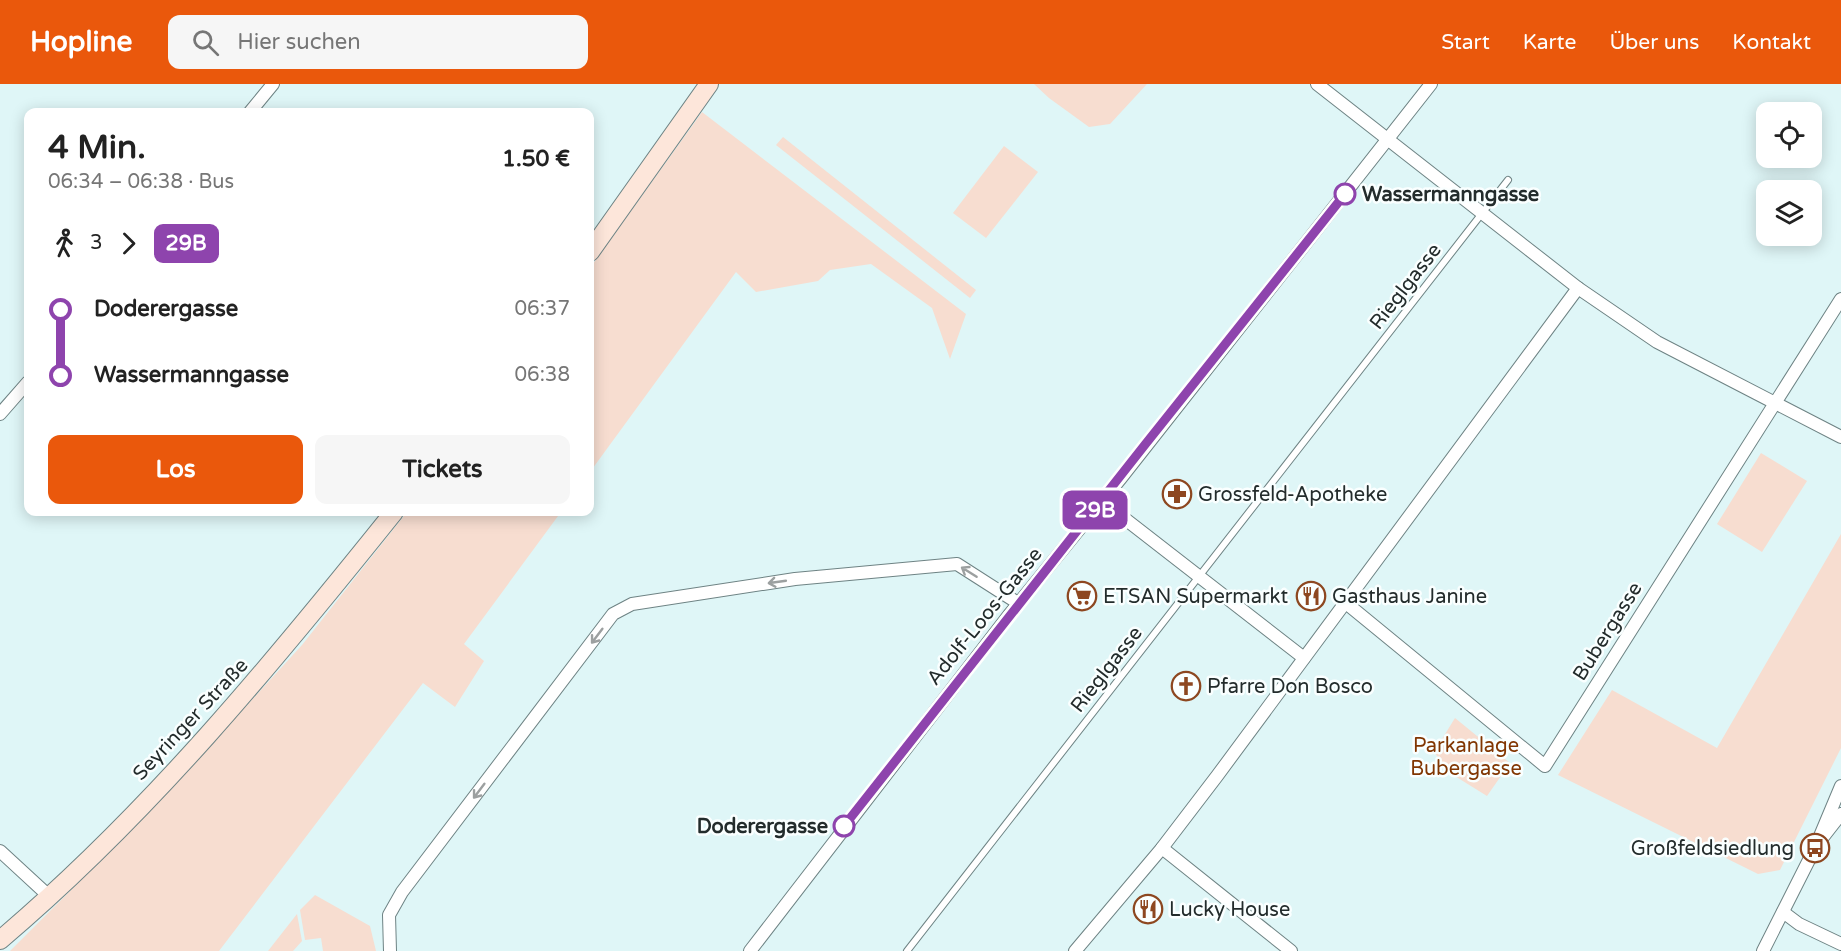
<!DOCTYPE html>
<html lang="de">
<meta charset="utf-8">
<style>
:root{--surface:#fff;--page:#f6f6f6;--text:#222;--muted:#767676;--accent:#ea580c}
body{margin:0;font-family:"Varela Round",sans-serif;background:var(--page);color:var(--text);height:100vh;display:flex;flex-direction:column;font-size:22px;white-space:nowrap}
*{box-sizing:border-box;margin:0}
p{font-size:20px;color:var(--muted)}
.icon{flex:none;width:33px;height:33px;fill:none;stroke:currentColor;stroke-width:2;stroke-linecap:round;stroke-linejoin:round}
.map{position:relative;flex:1;overflow:hidden}
.details{position:absolute;left:24px;top:24px;width:570px;height:408px;display:flex;flex-direction:column;background:var(--surface);border-radius:12px;box-shadow:0 3px 15px #0003}
.details>*{flex:none}
.badge{padding:0 12px;border-radius:9px;font-size:21px;line-height:39px}
.controls{position:absolute;left:1756px;top:18px;display:grid;gap:12px}
.controls a{display:grid;place-items:center;width:66px;height:66px;border-radius:12px;background:var(--surface);box-shadow:0 3px 15px #0003;font-size:30px}
.map>.badge{position:absolute;translate:-50% -50%;box-shadow:0 0 0 3px #fff}
.legs{display:flex;align-items:center;gap:9px;height:66px;padding:0 24px;font-size:20px}
.legs p{margin-inline-start:auto}
.headline{display:flex;align-items:center;justify-content:space-between;height:102px;padding:0 24px}
h1{font-size:33px;font-weight:700;line-height:45px}
.cta{display:flex;gap:12px;margin-top:auto;padding:12px 24px}
.cta a{flex:1;height:69px;border-radius:12px;background:var(--accent);color:#fff;font-size:24px;font-weight:700;line-height:69px;text-align:center}
.cta a+a{background:var(--page);color:var(--text)}
ul{padding:0 24px;list-style:none}
li{display:flex;align-items:center;gap:21px;height:66px;font-size:22px}
li i{display:grid;place-items:center;width:9px;height:100%;margin:0 8px;background:currentColor}
li i::after{content:'';width:15px;height:15px;margin:-8px;border:4px solid;border-radius:50%;background:var(--surface)}
li p{margin-inline-start:auto}
li:first-child i{background:linear-gradient(#0000 50%,currentColor 0)}
li:last-child i{background:linear-gradient(currentColor 50%,#0000 0)}
header{display:flex;align-items:center;gap:36px;box-sizing:border-box;height:84px;padding:0 30px;background:var(--accent);color:#fff}
header strong{font-size:28px}
nav{display:flex;gap:33px;margin-inline-start:auto;font-size:21px}
.search{width:420px;height:54px;background:var(--page);display:flex;align-items:center;gap:15px;box-sizing:border-box;padding:0 21px;border-radius:12px;color:var(--muted);font-size:22px}
.map>svg:first-child{display:block}
.green{fill:#f7ddd0}
.lines{fill:none;stroke-linecap:round;stroke-linejoin:round}
.service-casing{stroke:#6e8384;stroke-width:8}
.minor-casing{stroke:#6e8384;stroke-width:14}
.secondary-casing{stroke:#6e8384;stroke-width:20}
.service{stroke:#fff;stroke-width:6}
.minor{stroke:#fff;stroke-width:12}
.secondary{stroke:#fde6da;stroke-width:18}
.oneway{stroke:#9ca0a0}
.line-1-casing{stroke:#fff;stroke-width:14}
.line-1{stroke:#8e44ad;stroke-width:9}
.stop-1-dot{fill:#fff;stroke:#8e44ad;stroke-width:3}
.labels{text-anchor:middle;stroke-width:5;stroke-linejoin:round;paint-order:stroke}
.stop-label{font-size:20px;font-weight:bold;fill:#232c2c;stroke:#faffff;text-anchor:start}
.street-label{font-size:20px;fill:#232c2c;stroke:#faffff}
.poi-label{font-size:20px;fill:#232c2c;stroke:#faffff;text-anchor:start}
.park-label{font-size:20px;fill:#813602;stroke:#faffff}
</style>
<header>
<strong>Hopline</strong>
<div class="search"><svg class="icon" aria-label="search" viewBox="0 0 24 24"><circle cx="10" cy="10" r="6"/><path d="M15 15l6 6"/></svg>Hier suchen</div>
<nav><a>Start</a><a>Karte</a><a>Über uns</a><a>Kontakt</a></nav>
</header>
<div class="map">
<svg width="1841" height="867" viewBox="0 0 1841 867">
<rect width="100%" height="100%" fill="#dff6f7"/>
<g class="green">
<polygon points="1034,0 1147,0 1110,40 1089,43 1049,14"/>
<polygon points="702,28 966,230 950,275 932,224 871,180 830,186 818,197 756,208 736,188 590,388 590,184"/>
<polygon points="783,53 976,206 970,214 776,61"/>
<polygon points="1004,62 1038,88 986,154 953,129"/>
<polygon points="1761,369 1807,397 1762,468 1717,440"/>
<polygon points="407,428 561,428 464,560 484,577 455,623 423,599 219,867 10,867 149,728 302,561"/>
<polygon points="1841,450 1841,664 1780,786 1758,790 1558,691 1612,606 1717,664"/>
<polygon points="1455,634 1510,679 1487,712 1450,689 1434,668"/>
<polygon points="315,811 370,842 376,867 323,867 321,854 305,856 300,826"/>
<polygon points="297,830 302,857 293,867 268,867"/>
</g>
<g class="lines">
<g class="service-casing">
<polyline id="service" points="907,867 1508,96"/>
</g>
<g class="minor-casing">
<g id="minor">
<polyline points="1317,0 1578,204 1657,258 1841,353"/>
<polyline points="250,28 273,0"/>
<polyline points="0,330 28,298"/>
<polyline points="1102,417 1304,574"/>
<polyline points="1346,519 1545,682 1841,215"/>
<polyline points="1823,753 1841,730"/>
<polyline points="1162,764 1291,867"/>
<polyline points="0,767 51,814"/>
<polyline points="1783,828 1799,840 1841,860"/>
<polyline points="390,867 389,831 402,808 613,530 632,520 795,495 957,480 1018,519"/>
<polyline points="750,867 1009,531 1121,394 1431,0"/>
<polyline points="1075,867 1162,764 1217,692 1578,204"/>
<polyline points="1763,867 1815,764 1841,702"/>
</g>
</g>
<g class="secondary-casing">
<g id="secondary">
<polyline points="590,168 709,0"/>
<path d="M0,856C148,731 273,579 394,428"/>
</g>
</g>
<use href="#service" class="service"/>
<use href="#minor" class="minor"/>
<use href="#secondary" class="secondary"/>
</g>
<defs><path id="oneway-shaft" d="M-6 0H5M1.5-3L5.5 0L1.5 3" fill="none" stroke-width="1.6" stroke-linecap="round" stroke-linejoin="round" transform="scale(1.5)"/></defs>
<g class="oneway">
<use href="#oneway-shaft" transform="translate(969 488) rotate(-148)"/>
<use href="#oneway-shaft" transform="translate(777 498) rotate(172)"/>
<use href="#oneway-shaft" transform="translate(597 552) rotate(127)"/>
<use href="#oneway-shaft" transform="translate(479 707) rotate(127)"/>
</g>
<g class="lines">
<g class="line-1-casing">
<path id="line-1" d="M844,742C1010,530 1177,320 1345,110"/>
</g>
<use href="#line-1" class="line-1"/>
</g>
<defs>
<g id="pharmacy-ring" transform="scale(1.5)"><circle r="9.5" fill="#faffff" stroke="#8d4720" stroke-width="1.5"/><path d="M-2-6h4v4h4v4h-4v4h-4v-4h-4v-4h4Z" fill="#8d4720"/></g>
<g id="supermarket-ring" transform="scale(1.5)"><circle r="9.5" fill="#faffff" stroke="#8d4720" stroke-width="1.5"/><path d="M-6-5.5h2.5l.6 2H6L4.5 2H-2.5L-4.4-4H-6ZM-1.5 3.2a1.3 1.3 0 1 0 .1 0ZM3 3.2a1.3 1.3 0 1 0 .1 0Z" fill="#8d4720"/></g>
<g id="restaurant-ring" transform="scale(1.5)"><circle r="9.5" fill="#faffff" stroke="#8d4720" stroke-width="1.5"/><path d="M-5-6h1v4h1v-4h1v4h1v-4h1v5L-1.5 .5V6h-2V.5L-5-1ZM5-6V6H3V1.5H1.5Q1.5-4 5-6Z" fill="#8d4720"/></g>
<g id="church-ring" transform="scale(1.5)"><circle r="9.5" fill="#faffff" stroke="#8d4720" stroke-width="1.5"/><path d="M-1.2-6h2.4v3.5h3.3v2.4h-3.3V6h-2.4V-.1h-3.3v-2.4h3.3Z" fill="#8d4720"/></g>
<g id="bus-ring" transform="scale(1.5)"><circle r="9.5" fill="#faffff" stroke="#8d4720" stroke-width="1.5"/><path d="M-5-6H5V4H4V6H2V4H-2V6H-4V4H-5ZM-3.5-4V0h7V-4ZM-3.5 1.2v1.5H-2V1.2ZM2 1.2v1.5H3.5V1.2Z" fill="#8d4720"/></g>
</defs>
<g fill-rule="evenodd">
<use href="#pharmacy-ring" x="1177" y="410"/>
<use href="#supermarket-ring" x="1082" y="512"/>
<use href="#restaurant-ring" x="1311" y="512"/>
<use href="#church-ring" x="1186" y="602"/>
<use href="#bus-ring" x="1815" y="764"/>
<use href="#restaurant-ring" x="1148" y="825"/>
</g>
<g class="stop-1-dot">
<circle cx="1345" cy="110" r="10"/>
<circle cx="844" cy="742" r="10"/>
</g>
<g class="labels">
<g class="stop-label">
<text x="1362" y="117">Wassermanngasse</text>
<text x="828" y="749" text-anchor="end">Doderergasse</text>
</g>
<g class="street-label">
<text transform="translate(1405 202) rotate(-52)" y="7">Rieglgasse</text>
<text transform="translate(984 532) rotate(-51)" y="7">Adolf-Loos-Gasse</text>
<text transform="translate(1607 547) rotate(-58)" y="7">Bubergasse</text>
<text transform="translate(1106 585) rotate(-52)" y="7">Rieglgasse</text>
<text transform="translate(190 635) rotate(-47)" y="7">Seyringer Straße</text>
</g>
<g class="poi-label">
<text x="1198" y="417">Grossfeld-Apotheke</text>
<text x="1103" y="519">ETSAN Supermarkt</text>
<text x="1332" y="519">Gasthaus Janine</text>
<text x="1207" y="609">Pfarre Don Bosco</text>
<text x="1794" y="771" text-anchor="end">Großfeldsiedlung</text>
<text x="1169" y="832">Lucky House</text>
</g>
<g class="park-label">
<text x="1466" y="668">Parkanlage<tspan x="1466" dy="23">Bubergasse</tspan></text>
</g>
</g>
</svg>
<div class="controls">
<a><svg class="icon" aria-label="locate" viewBox="0 0 24 24"><circle cx="12" cy="12" r="6"/><path d="M12 2v4M12 18v4M2 12h4M18 12h4"/></svg></a>
<a><svg class="icon" aria-label="layers" viewBox="0 0 24 24"><path d="M12 4l9 5-9 5-9-5zM3 14l9 5 9-5"/></svg></a>
</div>
<b class="badge" style="left:1095px;top:426px;background:#8e44ad;color:#fff">29B</b>
<section class="details">
<div class="headline"><div><h1>4 Min.</h1><p>06:34 – 06:38 · Bus</p></div><b>1.50 €</b></div>
<div class="legs"><svg class="icon" aria-label="walk" viewBox="0 0 24 24"><circle cx="13" cy="4" r="2"/><path d="M13 8l-2 6 4 7M11 14l-3 7M7 12l3-4h3l4 4"/></svg>3<svg class="icon" aria-label="forward" viewBox="0 0 24 24"><path d="M9 5l7 7-7 7"/></svg><b class="badge" style="background:#8e44ad;color:#fff">29B</b></div>
<ul>
<li><i style="color:#8e44ad"></i><b>Doderergasse</b><p>06:37</p></li>
<li><i style="color:#8e44ad"></i><b>Wassermanngasse</b><p>06:38</p></li>
</ul>
<div class="cta"><a>Los</a><a>Tickets</a></div>
</section>
</div>
